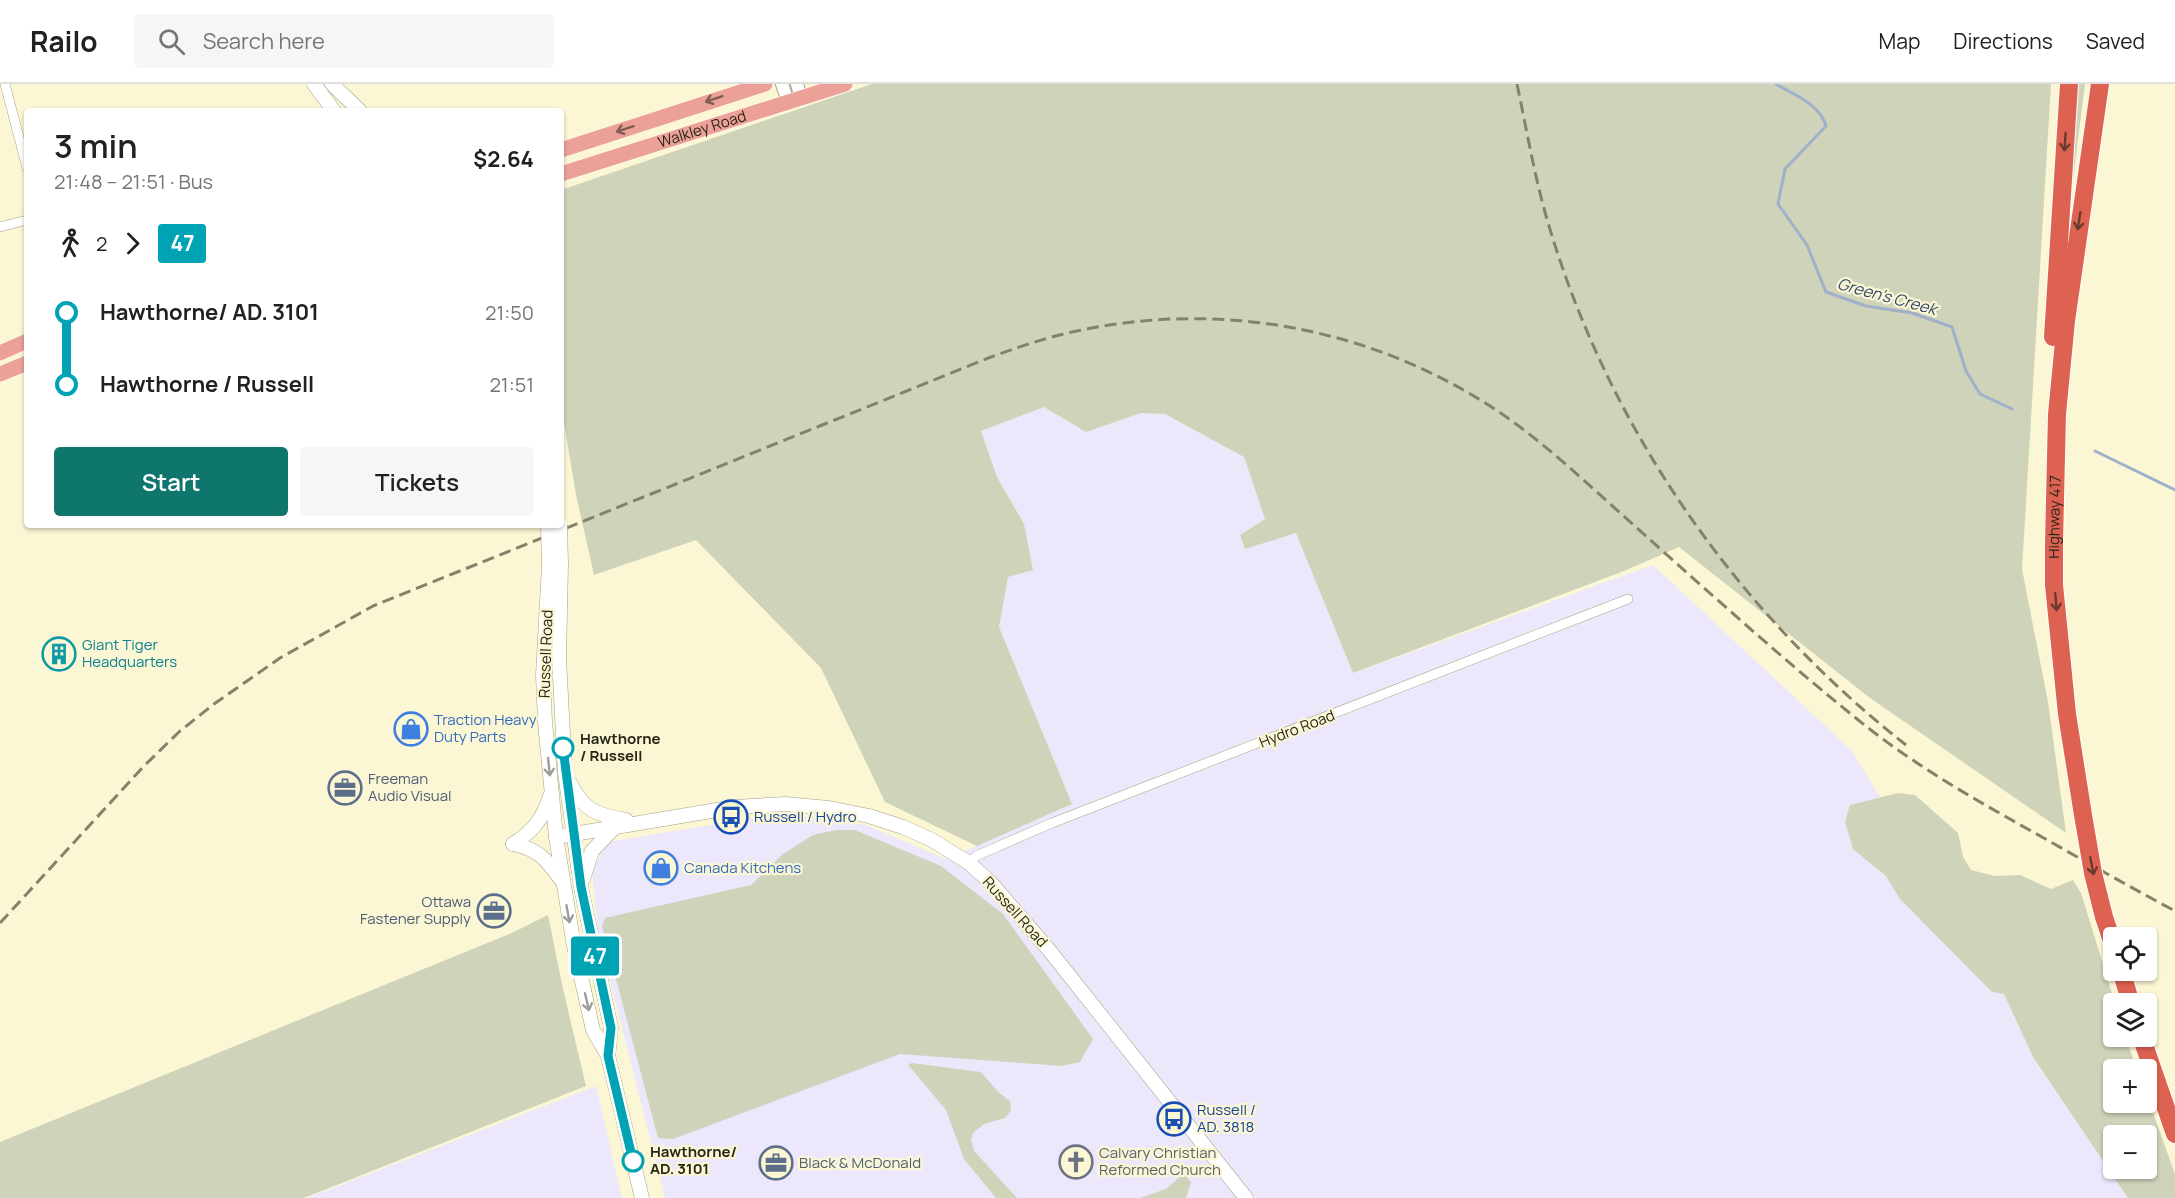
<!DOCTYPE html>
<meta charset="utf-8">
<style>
:root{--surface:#fff;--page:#f6f6f6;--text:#202124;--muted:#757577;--line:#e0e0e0;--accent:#0f766e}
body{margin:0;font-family:Manrope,sans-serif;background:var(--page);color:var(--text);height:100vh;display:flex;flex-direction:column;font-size:22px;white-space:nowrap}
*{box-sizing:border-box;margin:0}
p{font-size:20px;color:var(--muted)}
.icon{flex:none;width:33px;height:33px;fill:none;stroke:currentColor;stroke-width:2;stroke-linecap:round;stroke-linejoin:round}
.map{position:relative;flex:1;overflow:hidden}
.side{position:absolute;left:24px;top:24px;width:540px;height:420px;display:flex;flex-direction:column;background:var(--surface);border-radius:6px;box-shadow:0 2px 4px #0004}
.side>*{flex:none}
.badge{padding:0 12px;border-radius:4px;font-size:21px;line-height:39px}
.fabs{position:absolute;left:2103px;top:843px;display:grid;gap:12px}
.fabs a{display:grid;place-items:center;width:54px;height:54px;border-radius:6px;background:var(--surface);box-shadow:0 2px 4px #0004;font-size:30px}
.map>.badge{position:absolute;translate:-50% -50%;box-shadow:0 0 0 3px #fff}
.legs{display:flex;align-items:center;gap:9px;height:66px;padding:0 30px;font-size:20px}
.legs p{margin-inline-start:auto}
.overview{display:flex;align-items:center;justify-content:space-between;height:102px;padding:0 30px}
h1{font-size:33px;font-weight:600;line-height:45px}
.action{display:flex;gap:12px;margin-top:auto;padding:12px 30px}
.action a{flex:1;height:69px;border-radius:6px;background:var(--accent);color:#fff;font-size:24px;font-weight:600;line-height:69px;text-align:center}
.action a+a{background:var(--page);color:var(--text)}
ul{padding:0 30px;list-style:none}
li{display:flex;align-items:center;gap:21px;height:72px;font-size:22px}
li i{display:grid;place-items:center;width:9px;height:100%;margin:0 8px;background:currentColor}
li i::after{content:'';width:15px;height:15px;margin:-8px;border:4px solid;border-radius:50%;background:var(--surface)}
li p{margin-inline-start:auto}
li:first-child i{background:linear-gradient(#0000 50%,currentColor 0)}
li:last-child i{background:linear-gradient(currentColor 50%,#0000 0)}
header{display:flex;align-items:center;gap:36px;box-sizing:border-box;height:84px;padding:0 30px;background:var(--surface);border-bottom:2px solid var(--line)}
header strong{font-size:28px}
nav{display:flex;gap:33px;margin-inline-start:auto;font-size:21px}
.search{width:420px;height:54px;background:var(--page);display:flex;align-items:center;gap:15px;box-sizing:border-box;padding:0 21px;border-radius:6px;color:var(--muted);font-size:22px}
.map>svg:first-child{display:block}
.industrial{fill:#ede7fc}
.green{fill:#cfd3ba;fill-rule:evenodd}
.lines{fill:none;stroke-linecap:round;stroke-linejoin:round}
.stream{stroke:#a0b0cb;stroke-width:3}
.minor-casing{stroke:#a7a282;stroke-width:10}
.tertiary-casing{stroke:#a7a282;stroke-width:14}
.secondary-casing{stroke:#a7a282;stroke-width:15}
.primary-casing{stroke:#fff;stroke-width:16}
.motorway-casing{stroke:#fff;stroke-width:20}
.minor{stroke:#fff;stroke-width:9}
.tertiary{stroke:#fff;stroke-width:12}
.secondary{stroke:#fff;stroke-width:14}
.primary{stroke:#eba197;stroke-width:15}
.motorway{stroke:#dd6252;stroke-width:18}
.rail{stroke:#85826c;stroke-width:3;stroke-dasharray:12 6;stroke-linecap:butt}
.secondary-bridge-casing{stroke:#a7a282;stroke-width:15;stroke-linecap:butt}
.motorway-bridge-casing{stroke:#fff;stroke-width:20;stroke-linecap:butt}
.secondary-bridge{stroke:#fff;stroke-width:14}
.motorway-bridge{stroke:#dd6252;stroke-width:18}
.oneway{stroke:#805d52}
.oneway2{stroke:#673b2d}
.oneway3{stroke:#9e9d98}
.line-1-casing{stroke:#fff;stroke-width:14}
.line-1{stroke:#00a3b4;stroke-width:9}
.stop-1-dot{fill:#fff;stroke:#00a3b4;stroke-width:3}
.labels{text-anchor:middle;stroke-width:4.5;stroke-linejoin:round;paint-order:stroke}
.street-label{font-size:15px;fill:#282619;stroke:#fbf6d4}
.culture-label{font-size:15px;fill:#0d838f;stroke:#fbf6d4;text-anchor:start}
.shop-label{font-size:15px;fill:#366cbe;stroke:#fbf6d4;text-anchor:start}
.stop-label{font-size:15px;font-weight:bold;fill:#282619;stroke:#fbf6d4;text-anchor:start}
.service-label{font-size:15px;fill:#4e5e75;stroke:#fbf6d4;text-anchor:start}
.transit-label{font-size:15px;fill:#164399;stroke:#fbf6d4;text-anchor:start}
.worship-label{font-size:15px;fill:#5b616d;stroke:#fbf6d4;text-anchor:start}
.water-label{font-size:16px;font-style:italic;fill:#334b72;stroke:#fbf6d4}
</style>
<header>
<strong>Railo</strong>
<div class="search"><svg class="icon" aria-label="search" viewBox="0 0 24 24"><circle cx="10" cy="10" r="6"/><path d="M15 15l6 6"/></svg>Search here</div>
<nav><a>Map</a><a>Directions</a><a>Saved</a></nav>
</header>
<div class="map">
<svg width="2175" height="1114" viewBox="0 0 2175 1114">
<rect width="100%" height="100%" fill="#fbf6d4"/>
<g class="industrial">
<polygon points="1044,323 1086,348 1141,329 1165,330 1244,373 1265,435 1240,451 1245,465 1296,448 1354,589 1653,481 1851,666 2004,910 2033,973 2128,1114 665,1114 598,849 592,786 608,758 778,730 866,741 946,775 1072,720 999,543 1008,493 1032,486 1024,440 997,393 981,347"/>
<polygon points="596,1002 622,1114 307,1114"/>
</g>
<g class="green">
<polygon points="872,0 2051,0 2022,485 2048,618 2066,749 1870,614 1679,463 1624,487 1353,589 1296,449 1245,465 1240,451 1265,435 1244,373 1165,330 1141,329 1086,348 1044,323 981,347 997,393 1024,440 1033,486 1008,493 999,543 1072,720 977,762 885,718 821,584 696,456 594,491 576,411 561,321 561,106"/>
<polygon points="2073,0 2085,0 2067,143"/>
<path d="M1898,709L1915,711L1958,749L1963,773L1971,786L1995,792L2020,791L2051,805L2073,796L2081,809L2115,919L2114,952L2125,953L2137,985L2114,986V1018H2146L2147,1012L2175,1090V1114H2128L2033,973L2004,910L1992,908L1900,815L1886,792L1853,765L1845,738L1850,721ZM2114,1052H2146V1084H2114Z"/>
<polygon points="836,746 855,746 941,782 1003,830 1093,955 1080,978 1062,982 900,970 673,1055 658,1054 602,842 605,834 751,801 783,770 813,751"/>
<polygon points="548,831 563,905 586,1002 304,1114 0,1114 0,1058 514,848"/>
<polygon points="912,979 981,988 998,1008 1010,1017 1011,1026 1005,1034 984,1040 973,1049 971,1055 974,1067 1017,1114 996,1114 964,1075 946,1026 909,982 909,980"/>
<polygon points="1182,1091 1186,1092 1191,1098 1186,1114 1140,1114 1166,1105"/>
</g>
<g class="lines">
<g class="stream">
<path d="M1776,0C1794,11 1820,20 1826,42L1785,85L1778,120L1807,161L1826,208L1866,222L1912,229L1952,243L1966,287L1980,310L2012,325"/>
<polyline points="2095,367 2175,406"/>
</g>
<g class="minor-casing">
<g id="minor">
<polyline points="5,0 27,84"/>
<polyline points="0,143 27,136"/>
<polyline points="969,779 976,772 1052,739 1628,515"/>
</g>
</g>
<g class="tertiary-casing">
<g id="tertiary">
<polyline points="782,0 788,18"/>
<polyline points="797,0 801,14"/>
</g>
</g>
<g class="secondary-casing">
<g id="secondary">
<polyline points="314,0 334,27"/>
<polyline points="332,0 360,27"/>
<polyline points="561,480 559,574 565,689 581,803 611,944 608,972"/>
<polyline points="549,482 543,591 545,638 556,753 574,862 593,946 608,972 642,1114"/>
<path d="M570,699C584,727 597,731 626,736"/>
<polyline points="556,753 735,723 785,720 829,724 869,732 903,743 932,756 969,779 992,800 1049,866 1246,1114"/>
<path d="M513,760C533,747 543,735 550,712"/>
<path d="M513,760C540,766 546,775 562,797"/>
<polyline points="583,795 592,767 616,742"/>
</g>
</g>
<g class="primary-casing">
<g id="primary">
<polyline points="561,66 765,0"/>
<path id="s1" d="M561,90L845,0"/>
<polyline points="0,269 27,257"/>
<polyline points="0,290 27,279"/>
</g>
</g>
<g class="motorway-casing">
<g id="motorway">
<polyline points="2053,253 2069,0"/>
<path id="s2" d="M2083,731L2067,630L2054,501V459L2057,330L2066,237L2100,0"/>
<polyline points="2104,833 2114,863"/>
<polyline points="2121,886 2131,920"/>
<polyline points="2141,952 2175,1050"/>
</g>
</g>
<use href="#minor" class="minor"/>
<use href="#tertiary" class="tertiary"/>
<use href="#secondary" class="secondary"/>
<use href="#primary" class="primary"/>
<use href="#motorway" class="motorway"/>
<g class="rail">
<path d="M1517,0C1527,47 1535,96 1549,142C1610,347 1738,529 1906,661"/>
<path d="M0,839L144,682L180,647L214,620L280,574L373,522L991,273C1019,263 1047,253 1077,247C1216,217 1361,242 1482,317C1539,352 1587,400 1637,444C1712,511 1788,580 1867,643C1922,686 1981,719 2042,753C2086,778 2130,803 2175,827"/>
</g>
<g class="secondary-bridge-casing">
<g id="secondary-bridge">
<polyline points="548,441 549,482"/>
<polyline points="560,441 561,480"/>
</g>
</g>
<g class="motorway-bridge-casing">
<polyline id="motorway-bridge" points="2083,731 2093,789 2104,833"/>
</g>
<use href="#secondary-bridge" class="secondary-bridge"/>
<use href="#motorway-bridge" class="motorway-bridge"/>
</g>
<defs><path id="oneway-shaft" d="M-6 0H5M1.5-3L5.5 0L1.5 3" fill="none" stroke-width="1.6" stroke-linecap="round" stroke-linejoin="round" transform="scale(1.5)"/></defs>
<g class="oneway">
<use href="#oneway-shaft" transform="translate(714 15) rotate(162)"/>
<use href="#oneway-shaft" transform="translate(625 45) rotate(162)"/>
</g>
<g class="oneway2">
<use href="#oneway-shaft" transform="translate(2065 58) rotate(94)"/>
<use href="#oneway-shaft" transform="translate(2079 137) rotate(99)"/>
<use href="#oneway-shaft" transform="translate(2056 518) rotate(85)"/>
<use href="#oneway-shaft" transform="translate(2092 782) rotate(79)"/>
</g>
<g class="oneway3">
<use href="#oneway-shaft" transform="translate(549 683) rotate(84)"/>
<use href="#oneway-shaft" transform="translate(568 830) rotate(80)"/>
<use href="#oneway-shaft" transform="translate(587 918) rotate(77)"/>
</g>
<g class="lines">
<g class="line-1-casing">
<polyline id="line-1" points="563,664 581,803 611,944 608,972 633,1077"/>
</g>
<use href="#line-1" class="line-1"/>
</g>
<defs>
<g id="building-ring" transform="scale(1.725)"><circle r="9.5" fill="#fbf6d4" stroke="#0f9aa8" stroke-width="1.5"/><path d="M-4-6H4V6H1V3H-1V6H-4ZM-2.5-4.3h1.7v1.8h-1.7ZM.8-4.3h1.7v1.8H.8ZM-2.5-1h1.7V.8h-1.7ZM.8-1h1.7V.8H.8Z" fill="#0f9aa8"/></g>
<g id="shop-ring" transform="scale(1.725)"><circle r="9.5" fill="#fbf6d4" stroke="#3f7fe0" stroke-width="1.5"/><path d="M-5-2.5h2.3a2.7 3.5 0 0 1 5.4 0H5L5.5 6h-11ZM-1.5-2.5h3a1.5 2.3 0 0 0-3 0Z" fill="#3f7fe0"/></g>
<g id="office-ring" transform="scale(1.725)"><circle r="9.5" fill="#fbf6d4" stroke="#5c6f8a" stroke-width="1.5"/><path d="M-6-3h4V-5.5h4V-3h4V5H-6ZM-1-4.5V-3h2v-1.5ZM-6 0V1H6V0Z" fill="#5c6f8a"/></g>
<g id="bus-ring" transform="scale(1.725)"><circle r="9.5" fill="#fbf6d4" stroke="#1a4fb4" stroke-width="1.5"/><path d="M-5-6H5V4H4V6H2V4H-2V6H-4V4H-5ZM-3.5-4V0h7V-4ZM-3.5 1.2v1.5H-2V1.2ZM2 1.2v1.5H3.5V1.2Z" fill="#1a4fb4"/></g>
<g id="church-ring" transform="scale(1.725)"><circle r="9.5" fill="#fbf6d4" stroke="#6b7280" stroke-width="1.5"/><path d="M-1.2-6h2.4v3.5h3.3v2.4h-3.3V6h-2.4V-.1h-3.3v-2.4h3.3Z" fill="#6b7280"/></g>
</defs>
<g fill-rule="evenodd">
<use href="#building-ring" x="59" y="570"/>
<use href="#shop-ring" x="411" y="645"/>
<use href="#office-ring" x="345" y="704"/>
<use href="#bus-ring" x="731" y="733"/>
<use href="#shop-ring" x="661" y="784"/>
<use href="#office-ring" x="494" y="827"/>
<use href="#bus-ring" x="1174" y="1035"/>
<use href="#church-ring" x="1076" y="1078"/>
<use href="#office-ring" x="776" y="1079"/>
</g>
<g class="stop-1-dot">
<circle cx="563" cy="664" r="10"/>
<circle cx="633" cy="1077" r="10"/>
</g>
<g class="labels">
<g class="street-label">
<text dy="5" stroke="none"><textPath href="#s1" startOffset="148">Walkley Road</textPath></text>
<text dy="5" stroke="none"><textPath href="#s2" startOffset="300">Highway 417</textPath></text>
<text transform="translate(546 570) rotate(-88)" y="5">Russell Road</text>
<text transform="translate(1297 645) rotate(-21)" y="5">Hydro Road</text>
<text transform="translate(1015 828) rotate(48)" y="5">Russell Road</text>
</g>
<g class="culture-label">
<text x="82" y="566">Giant Tiger<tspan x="82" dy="17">Headquarters</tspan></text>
</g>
<g class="shop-label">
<text x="434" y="641">Traction Heavy<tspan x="434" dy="17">Duty Parts</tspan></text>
<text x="684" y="789">Canada Kitchens</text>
</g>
<g class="stop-label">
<text x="580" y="660">Hawthorne<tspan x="580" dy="17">/ Russell</tspan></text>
<text x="650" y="1073">Hawthorne/<tspan x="650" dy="17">AD. 3101</tspan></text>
</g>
<g class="service-label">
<text x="368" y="700">Freeman<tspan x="368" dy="17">Audio Visual</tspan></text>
<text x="471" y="823" text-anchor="end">Ottawa<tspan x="471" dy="17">Fastener Supply</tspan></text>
<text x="799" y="1084">Black &amp; McDonald</text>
</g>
<g class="transit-label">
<text x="754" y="738">Russell / Hydro</text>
<text x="1197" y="1031">Russell /<tspan x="1197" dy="17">AD. 3818</tspan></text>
</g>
<g class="worship-label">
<text x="1099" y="1074">Calvary Christian<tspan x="1099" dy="17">Reformed Church</tspan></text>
</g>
<g class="water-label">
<text transform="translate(1887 212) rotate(15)" y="6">Green's Creek</text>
</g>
</g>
</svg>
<div class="fabs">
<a><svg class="icon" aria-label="locate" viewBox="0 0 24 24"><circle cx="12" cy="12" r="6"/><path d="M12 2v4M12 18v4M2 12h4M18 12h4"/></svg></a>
<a><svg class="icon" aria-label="layers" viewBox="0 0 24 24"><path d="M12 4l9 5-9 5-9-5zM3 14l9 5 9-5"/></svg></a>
<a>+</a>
<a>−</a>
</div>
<b class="badge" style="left:595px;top:872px;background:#00a3b4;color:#fff">47</b>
<section class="side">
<div class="overview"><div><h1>3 min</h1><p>21:48 – 21:51 · Bus</p></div><b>$2.64</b></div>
<div class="legs"><svg class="icon" aria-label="walk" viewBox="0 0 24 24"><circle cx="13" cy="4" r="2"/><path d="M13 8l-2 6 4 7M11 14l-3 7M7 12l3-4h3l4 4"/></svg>2<svg class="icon" aria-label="forward" viewBox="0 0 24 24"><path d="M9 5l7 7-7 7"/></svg><b class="badge" style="background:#00a3b4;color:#fff">47</b></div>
<ul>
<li><i style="color:#00a3b4"></i><b>Hawthorne/ AD. 3101</b><p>21:50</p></li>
<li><i style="color:#00a3b4"></i><b>Hawthorne / Russell</b><p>21:51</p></li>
</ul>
<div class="action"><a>Start</a><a>Tickets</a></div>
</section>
</div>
